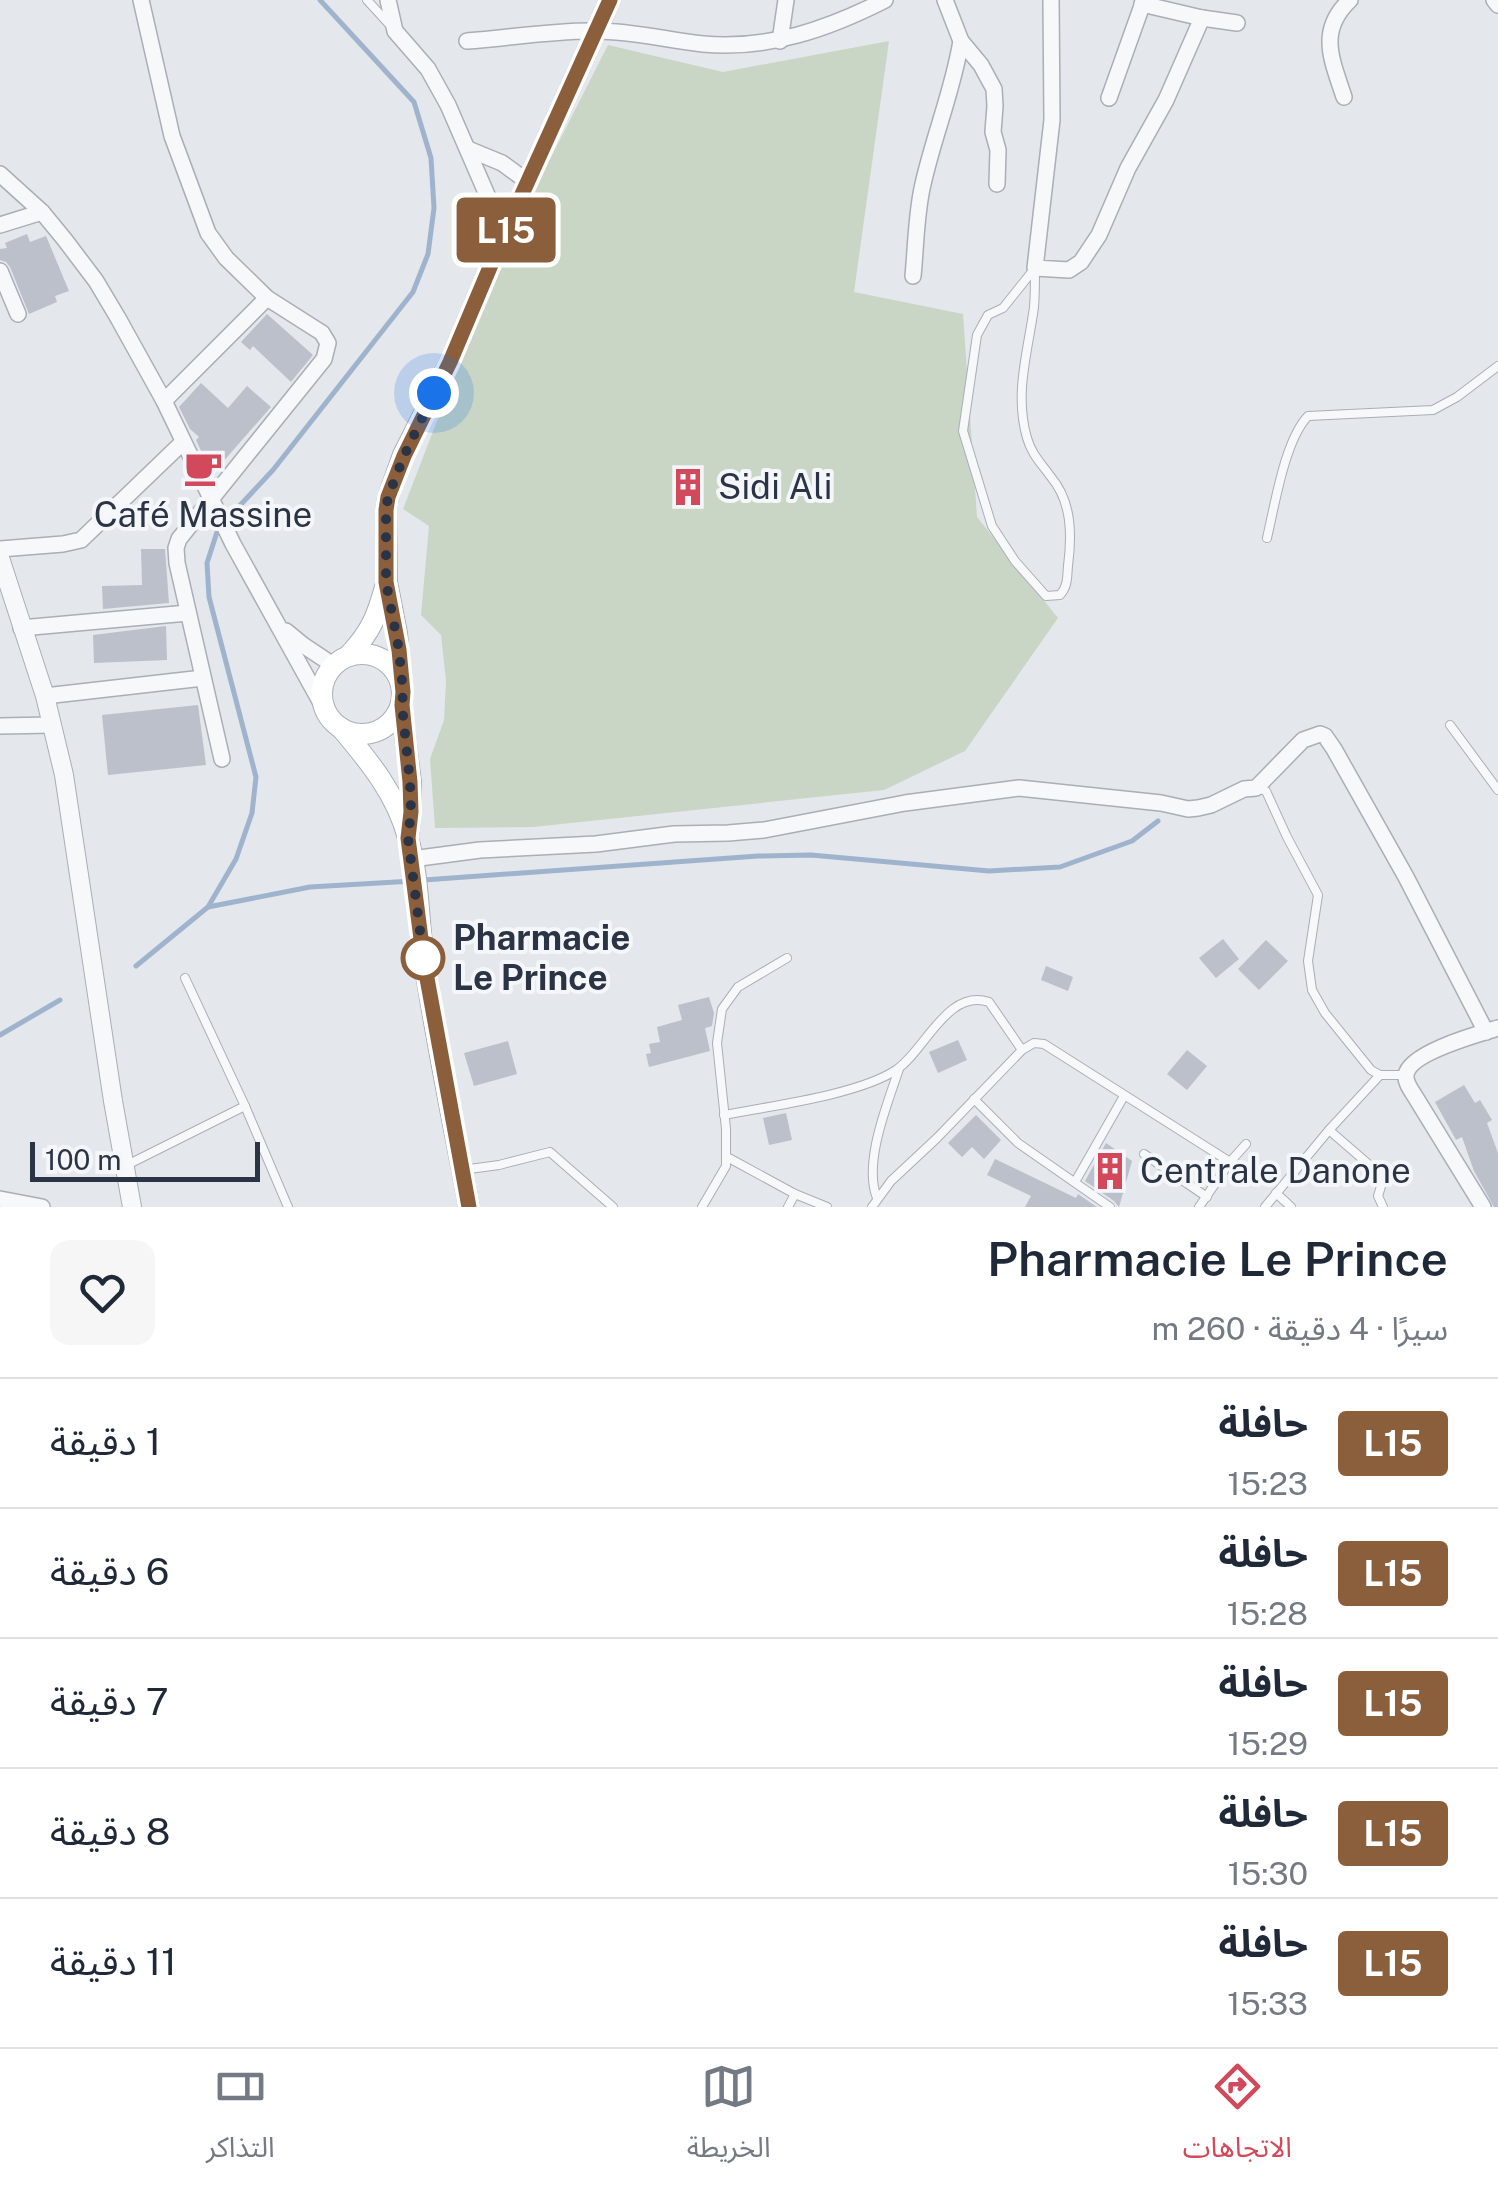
<!DOCTYPE html>
<html lang="ar">
<meta charset="utf-8">
<style>
:root{--surface:#fff;--page:#f6f6f7;--text:#1f2937;--muted:#747a83;--line:#e0e1e3;--accent:#d1495b}
body{margin:0;font-family:"Public Sans","Noto Sans Arabic",sans-serif;background:var(--page);color:var(--text);direction:rtl;height:100vh;display:flex;flex-direction:column;font-size:38px;white-space:nowrap}
*{box-sizing:border-box;margin:0}
p{font-size:32px;color:var(--muted)}
.icon{flex:none;width:55px;height:55px;fill:none;stroke:currentColor;stroke-width:2;stroke-linecap:round;stroke-linejoin:round}
.map{position:relative;height:1207px;overflow:hidden;direction:ltr}
.sheet{display:flex;flex-direction:column;background:var(--surface);flex:1}
.sheet>*{flex:none}
.badge{padding:0 20px;border-radius:8px;font-size:35px;line-height:65px}
.scale{position:absolute;left:30px;bottom:25px;width:230px;box-sizing:border-box;padding-left:10px;border:5px solid #2b3445;border-top:0;font-size:28px;line-height:35px;white-space:nowrap;color:#2b3445;-webkit-text-stroke:8px #f4f6f9;paint-order:stroke}
.you{position:absolute;width:50px;height:50px;margin:-25px;border:8px solid #fff;border-radius:50%;background:#1a73e8;box-shadow:0 0 0 15px #1a73e833}
.map>.badge{position:absolute;translate:-50% -50%;box-shadow:0 0 0 5px #fff}
.round{display:grid;place-items:center;flex:none;width:105px;height:105px;border-radius:20px;background:var(--page)}
.headline{display:flex;align-items:center;justify-content:space-between;height:170px;padding:0 50px}
h1{font-size:48px;font-weight:600;line-height:75px}
ul{padding:0;list-style:none}
li{display:flex;align-items:center;gap:30px;height:130px;padding:0 50px;border-top:2px solid var(--line)}
li div{flex:1}
li b{display:block;font-size:38px}
li em{font-style:normal}
li .badge{min-width:110px;font-weight:700;text-align:center}
.menu{display:flex;justify-content:space-around;align-items:center;height:140px;border-top:2px solid var(--line);background:var(--surface);font-size:28px;color:var(--muted)}
.menu a{display:grid;justify-items:center;gap:5px}
.menu .active{color:var(--accent)}
.map>svg:first-child{display:block}
.green{fill:#c9d6c5}
.lines{fill:none;stroke-linecap:round;stroke-linejoin:round}
.stream{stroke:#9fb4cc;stroke-width:5}
.building{fill:#bbc0ca}
.service-casing{stroke:#a9aeb7;stroke-width:10}
.minor-casing{stroke:#a9aeb7;stroke-width:18}
.tertiary-casing{stroke:#a9aeb7;stroke-width:20}
.secondary-casing{stroke:#a9aeb7;stroke-width:22}
.service{stroke:#f7f8fa;stroke-width:8}
.minor{stroke:#f7f8fa;stroke-width:15}
.tertiary{stroke:#f7f8fa;stroke-width:18}
.secondary{stroke:#fff;stroke-width:20}
.line-casing{stroke:#fff;stroke-width:22}
.line{stroke:#8b5e3c;stroke-width:15}
.walk{stroke:#2b3445;stroke-width:10;stroke-dasharray:0 18}
.stop-dot{fill:#fff;stroke:#8b5e3c;stroke-width:5}
.labels{text-anchor:middle;stroke-width:8;stroke-linejoin:round;paint-order:stroke}
.poi-label{font-size:35px;fill:#2b3445;stroke:#f4f6f9;text-anchor:start}
.stop-label{font-size:35px;font-weight:bold;fill:#2b3445;stroke:#f4f6f9;text-anchor:start}
</style>
<div class="map">
<svg width="1498" height="1207" viewBox="0 0 1498 1207">
<rect width="100%" height="100%" fill="#e4e7ec"/>
<polygon class="green" points="889,41 854,292 963,314 977,517 1058,618 965,751 884,790 533,827 435,828 430,759 444,720 446,681 441,635 421,615 429,526 403,509 490,284 539,181 608,45 723,72"/>
<g class="lines">
<g class="stream">
<polyline points="424,880 758,856 811,855 989,871 1060,867 1132,841 1158,821"/>
<polyline points="208,907 310,887 413,881"/>
<polyline points="136,966 208,907 236,859 252,813 256,777 209,597 207,563 218,529 273,470 413,292 428,254 434,208 431,158 414,102 320,0"/>
<polyline points="0,1035 60,1000"/>
</g>
</g>
<g class="building">
<polygon points="27,234 30,242 46,236 69,291 55,296 57,302 29,314 10,267 6,262 0,260 0,249 7,248 5,243"/>
<polygon points="267,314 313,355 291,382 253,346 250,350 241,342"/>
<polygon points="201,383 228,408 247,386 271,407 214,472 208,466 196,440 199,437 190,429 179,407"/>
<polygon points="694,478 698,492 683,496 679,482"/>
<polygon points="141,549 165,549 169,603 103,609 102,586 142,585"/>
<polygon points="166,626 167,660 94,663 93,635"/>
<polygon points="198,705 206,765 108,775 102,715"/>
<polygon points="1223,939 1239,959 1216,978 1199,958"/>
<polygon points="1266,940 1288,961 1259,990 1238,969"/>
<polygon points="1046,966 1073,977 1068,991 1041,980"/>
<polygon points="709,997 714,1013 712,1026 705,1028 710,1051 649,1067 646,1054 651,1053 649,1044 660,1042 657,1027 682,1020 678,1005"/>
<polygon points="958,1040 967,1060 938,1073 929,1052"/>
<polygon points="508,1041 517,1074 474,1086 464,1053"/>
<polygon points="1187,1050 1207,1066 1187,1090 1167,1074"/>
<polygon points="1464,1085 1475,1103 1480,1100 1492,1120 1487,1123 1498,1153 1498,1207 1494,1207 1474,1171 1462,1137 1456,1140 1435,1102"/>
<polygon points="786,1113 792,1140 769,1145 763,1118"/>
<polygon points="976,1115 1001,1140 984,1159 972,1147 962,1157 948,1143"/>
<polygon points="1106,1143 1132,1161 1119,1207 1114,1201 1085,1181"/>
<polygon points="995,1159 1076,1198 1078,1194 1097,1207 1025,1207 1031,1196 987,1175"/>
</g>
<g class="lines">
<g class="service-casing">
<g id="service">
<polyline points="367,0 389,24"/>
<path d="M1035,268C1035,281 1035,295 1034,307C1028,352 1014,393 1027,438C1032,455 1041,463 1051,477C1072,502 1072,535 1068,566C1067,577 1068,586 1060,595L1046,596L1015,561L992,526L963,431L977,335L988,315L1003,308Z"/>
<path d="M1267,538C1275,504 1285,440 1308,416L1433,410L1457,397L1498,366"/>
<polyline points="1450,725 1498,790"/>
<polyline points="1256,788 1266,791 1287,837 1318,895 1308,961 1312,990 1325,1013 1371,1070 1380,1075 1406,1075"/>
<polyline points="185,978 245,1106 288,1207"/>
<polyline points="974,1099 1018,1143 1110,1207"/>
<path d="M724,1115C770,1106 858,1095 896,1070C925,1051 947,988 989,1002L1022,1050"/>
<polyline points="1329,1130 1381,1175 1383,1180 1378,1196 1383,1207"/>
<polyline points="1144,1154 1207,1197"/>
<polyline points="727,1157 795,1194 827,1207"/>
<polyline points="125,1166 245,1106"/>
<polyline points="462,1170 499,1165 550,1152 613,1207"/>
<polyline points="1075,1182 1124,1096"/>
<polyline points="1276,1193 1291,1207"/>
<path d="M877,1198C863,1163 887,1105 899,1069"/>
<polyline points="702,1207 726,1166 726,1129 717,1043 722,1009 738,987 787,958"/>
<polyline points="788,1207 795,1194"/>
<polyline points="872,1207 891,1181 937,1138 1022,1050 1034,1043 1044,1044 1230,1162"/>
<polyline points="1199,1207 1230,1162 1246,1144"/>
<polyline points="1265,1207 1329,1130 1380,1075"/>
</g>
</g>
<g class="minor-casing">
<g id="minor">
<polyline points="141,0 172,136 208,233 226,258 267,298 322,333 328,343 324,359 179,539 176,548 177,563 222,759"/>
<polyline points="388,0 395,31 428,69 448,105 504,234"/>
<polyline points="945,0 961,41 981,65 994,89 995,106 993,132 998,150 997,184"/>
<polyline points="1051,0 1052,120 1035,268 1069,270 1081,262 1099,235 1128,168 1166,100 1202,18"/>
<polyline points="1494,0 1498,5"/>
<polyline points="1142,4 1202,18 1237,23"/>
<path d="M467,41C510,38 554,30 596,31C632,31 667,40 703,44C768,50 828,29 885,0"/>
<polyline points="780,41 786,0"/>
<path d="M1344,97C1332,60 1317,31 1350,0"/>
<polyline points="1109,98 1144,0"/>
<polyline points="468,149 502,163 528,182"/>
<polyline points="0,174 42,212 65,240 96,281 118,318 164,401 233,544 326,712"/>
<polyline points="0,225 42,212"/>
<polyline points="0,271 18,314"/>
<path d="M913,276C916,246 916,213 923,184C934,135 953,90 961,41"/>
<polyline points="164,401 267,298"/>
<polyline points="0,549 63,544 81,540 182,443"/>
<polyline points="21,628 188,613"/>
<polyline points="286,631 303,645 333,665"/>
<polyline points="45,696 203,678"/>
<polyline points="0,726 52,725"/>
<polyline points="412,859 480,850 596,844 674,834 728,833 764,830 905,803 1019,788 1161,803 1188,809 1198,808 1211,805 1244,789 1256,788 1303,740 1320,734 1325,736 1334,749 1406,877 1486,1032"/>
<polyline points="0,1199 42,1207"/>
<path d="M1483,1207L1416,1098C1412,1091 1405,1083 1406,1075C1409,1053 1478,1034 1498,1028"/>
</g>
</g>
<g class="tertiary-casing">
<polyline id="tertiary" points="0,558 45,696 64,775 113,1101 132,1207"/>
</g>
<g class="secondary-casing">
<g id="secondary">
<circle cx="362" cy="694" r="40"/>
<path d="M349,655C372,631 377,615 386,584"/>
<polyline points="401,680 397,633 387,582 386,510 388,497 403,455 450,362 504,234 610,0"/>
<polyline points="401,705 411,782 409,832"/>
<path d="M341,728C369,761 397,795 408,838C420,879 418,924 425,967C437,1047 454,1127 469,1207"/>
</g>
</g>
<use href="#service" class="service"/>
<use href="#minor" class="minor"/>
<use href="#tertiary" class="tertiary"/>
<use href="#secondary" class="secondary"/>
</g>
<g class="lines">
<g class="line-casing">
<polyline id="line" points="469,1207 424,962 408,838 411,812 410,782 402,705 403,692 399,650 386,582 386,510 388,497 404,456 450,362 504,234 610,0"/>
</g>
<use href="#line" class="line"/>
<polyline class="walk" points="423,958 424,962 408,838 411,812 410,782 402,705 403,692 399,650 386,582 386,510 388,497 404,456 434,393"/>
</g>
<defs>
<g id="cafe-bare" transform="scale(3)"><path d="M-5.5-4.5H6V0H3Q3 3.5 0 3.5H-2.5Q-5.5 3.5-5.5 0ZM3-3.2v2h1.7v-2ZM-6 4.5H4V6H-6Z" fill="#d1495b" stroke="#f4f6f9" stroke-width="2.5" paint-order="stroke"/></g>
<g id="building-bare" transform="scale(3)"><path d="M-4-6H4V6H1V3H-1V6H-4ZM-2.5-4.3h1.7v1.8h-1.7ZM.8-4.3h1.7v1.8H.8ZM-2.5-1h1.7V.8h-1.7ZM.8-1h1.7V.8H.8Z" fill="#d1495b" stroke="#f4f6f9" stroke-width="2.5" paint-order="stroke"/></g>
</defs>
<g fill-rule="evenodd">
<use href="#cafe-bare" x="203" y="468"/>
<use href="#building-bare" x="688" y="487"/>
<use href="#building-bare" x="1110" y="1171"/>
</g>
<circle class="stop-dot" cx="423" cy="958" r="20"/>
<g class="labels">
<g class="poi-label">
<text x="718" y="499">Sidi Ali</text>
<text x="203" y="527" text-anchor="middle">Café Massine</text>
<text x="1140" y="1183">Centrale Danone</text>
</g>
<g class="stop-label">
<text x="453" y="950">Pharmacie<tspan x="453" dy="40">Le Prince</tspan></text>
</g>
</g>
</svg>
<div class="scale">100 m</div>
<div class="you" style="left:434px;top:393px"></div>
<b class="badge" style="left:506px;top:230px;background:#8b5e3c;color:#fff">L15</b>
</div>
<section class="sheet">
<div class="headline"><div><h1>Pharmacie Le Prince</h1><p>سيرًا · 4 دقيقة · 260 m</p></div><a class="round"><svg class="icon" aria-label="heart" viewBox="0 0 24 24"><path d="M12 20l-8-8c-3-5 5-10 8-4 3-6 11-1 8 4z"/></svg></a></div>
<ul>
<li><span class="badge" style="background:#8b5e3c;color:#fff">L15</span><div><b>حافلة</b><p>15:23</p></div><em>1 دقيقة</em></li>
<li><span class="badge" style="background:#8b5e3c;color:#fff">L15</span><div><b>حافلة</b><p>15:28</p></div><em>6 دقيقة</em></li>
<li><span class="badge" style="background:#8b5e3c;color:#fff">L15</span><div><b>حافلة</b><p>15:29</p></div><em>7 دقيقة</em></li>
<li><span class="badge" style="background:#8b5e3c;color:#fff">L15</span><div><b>حافلة</b><p>15:30</p></div><em>8 دقيقة</em></li>
<li><span class="badge" style="background:#8b5e3c;color:#fff">L15</span><div><b>حافلة</b><p>15:33</p></div><em>11 دقيقة</em></li>
</ul>
</section>
<nav class="menu">
<a class="active"><svg class="icon" aria-label="directions" viewBox="0 0 24 24"><path d="M12 3l9 9-9 9-9-9zM9 14v-3h6M13 9l2 2-2 2"/></svg>الاتجاهات</a>
<a><svg class="icon" aria-label="map" viewBox="0 0 24 24"><path d="M3 6l6-2 6 2 6-2v14l-6 2-6-2-6 2zM9 4v14M15 6v14"/></svg>الخريطة</a>
<a><svg class="icon" aria-label="tickets" viewBox="0 0 24 24"><path d="M3 7h18v10H3zM15 7v10"/></svg>التذاكر</a>
</nav>
